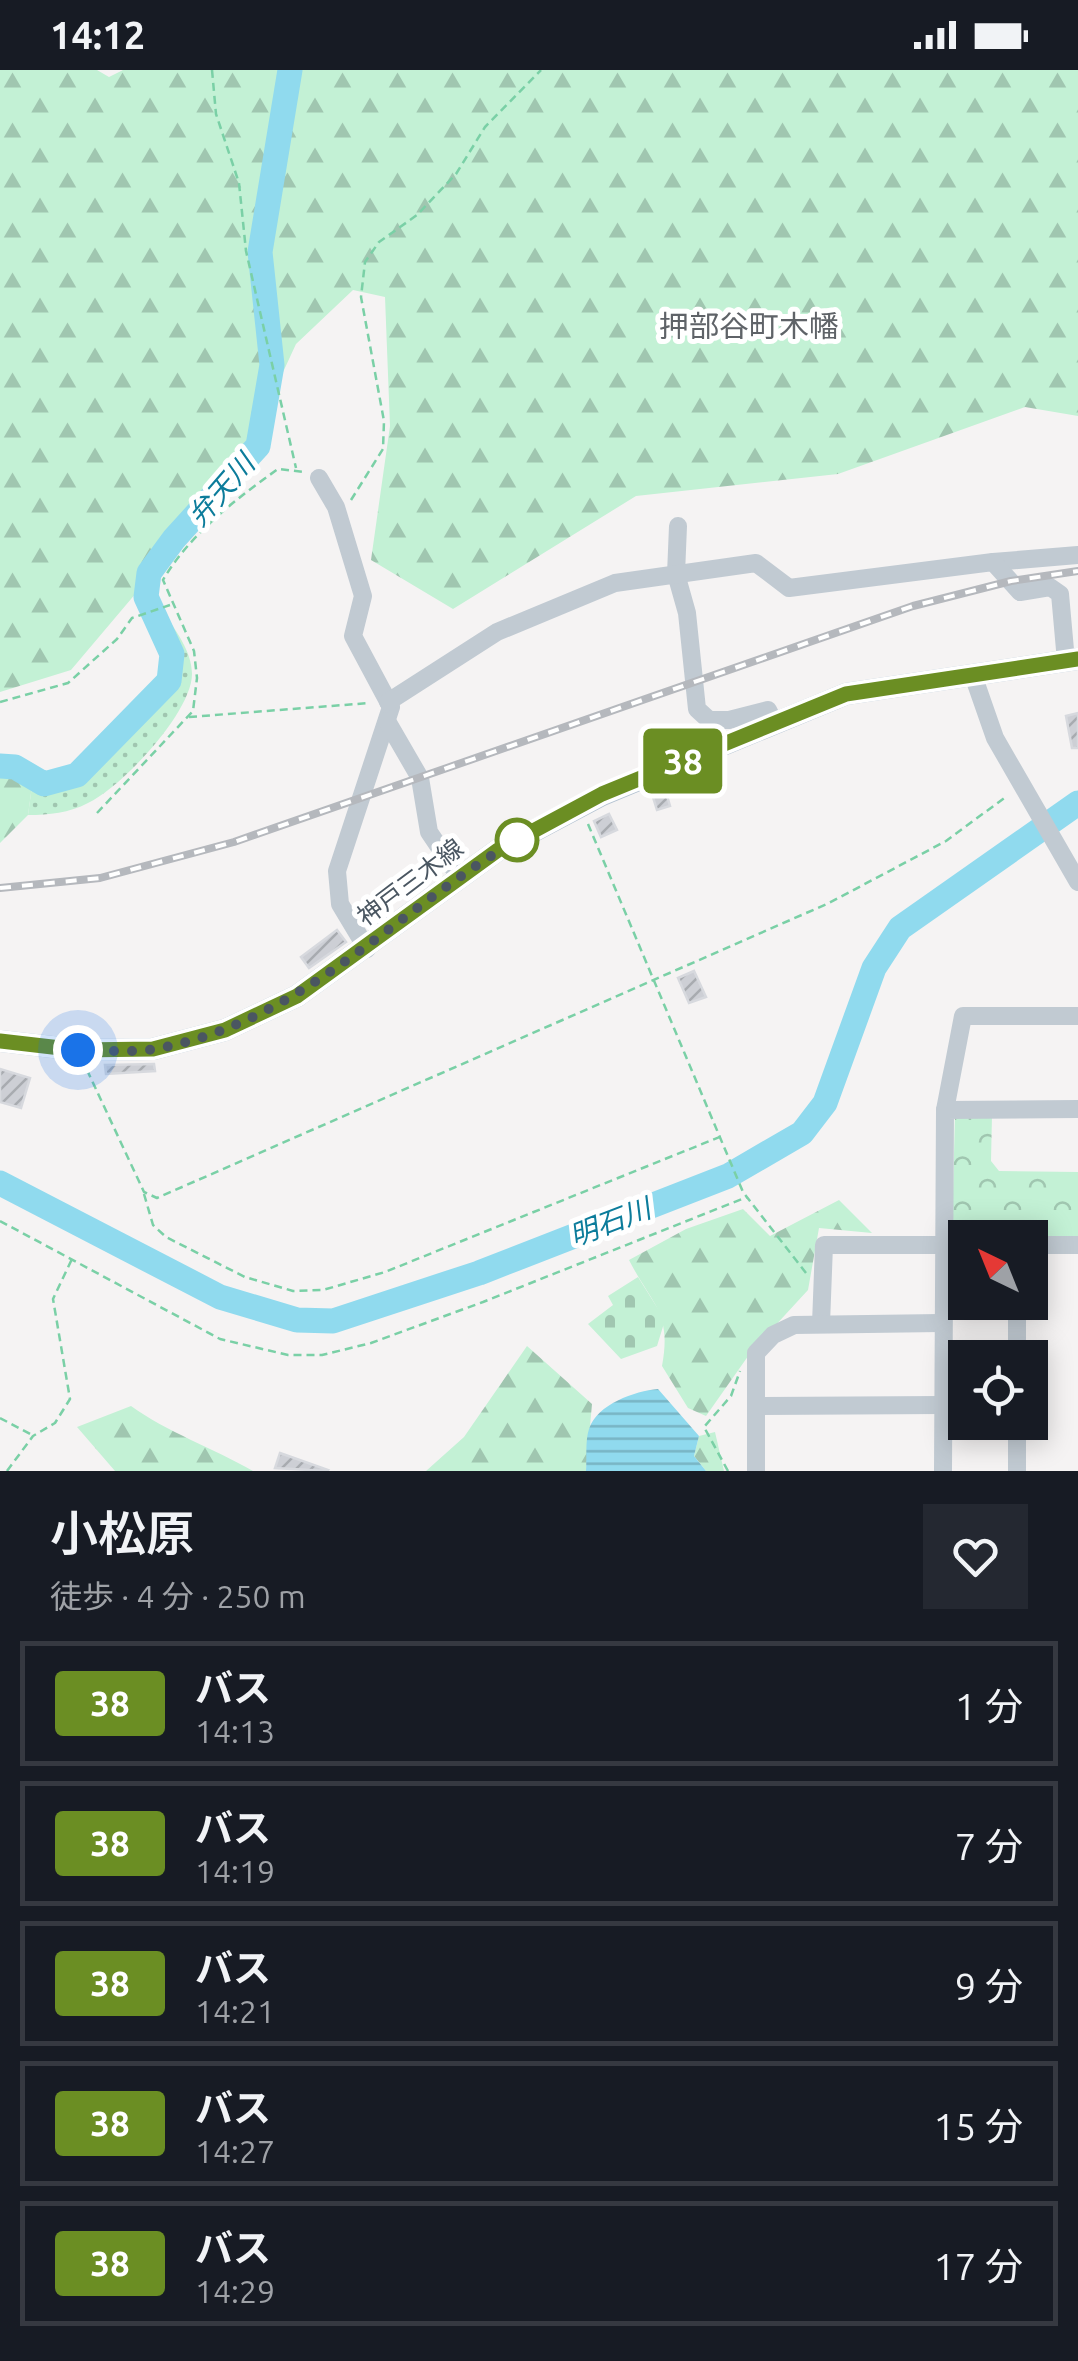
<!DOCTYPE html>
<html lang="ja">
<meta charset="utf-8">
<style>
:root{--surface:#171b24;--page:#242831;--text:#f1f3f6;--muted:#9ea1a6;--line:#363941}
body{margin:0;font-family:Ubuntu,"Noto Sans JP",sans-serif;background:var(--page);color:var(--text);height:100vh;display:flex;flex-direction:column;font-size:38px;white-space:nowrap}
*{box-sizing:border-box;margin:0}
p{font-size:32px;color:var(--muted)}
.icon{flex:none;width:55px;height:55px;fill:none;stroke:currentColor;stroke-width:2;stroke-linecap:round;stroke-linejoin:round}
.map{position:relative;height:1401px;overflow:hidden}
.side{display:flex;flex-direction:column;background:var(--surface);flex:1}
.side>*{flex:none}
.badge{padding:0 20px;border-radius:8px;font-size:35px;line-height:65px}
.needle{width:65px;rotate:317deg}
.buttons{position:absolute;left:948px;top:1150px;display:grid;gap:20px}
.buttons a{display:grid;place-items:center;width:100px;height:100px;border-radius:0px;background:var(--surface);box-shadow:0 5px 25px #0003;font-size:50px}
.you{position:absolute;width:50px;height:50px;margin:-25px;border:8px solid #fff;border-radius:50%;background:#1a73e8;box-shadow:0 0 0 15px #1a73e833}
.map>.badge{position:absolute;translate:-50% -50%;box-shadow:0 0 0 5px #fff}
.round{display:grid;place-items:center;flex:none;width:105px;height:105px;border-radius:0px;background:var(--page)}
.headline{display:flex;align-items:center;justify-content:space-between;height:170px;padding:0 50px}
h1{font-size:48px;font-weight:600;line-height:75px}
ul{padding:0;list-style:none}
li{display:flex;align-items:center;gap:30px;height:125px;margin:0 20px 15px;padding:0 30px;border:5px solid var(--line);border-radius:0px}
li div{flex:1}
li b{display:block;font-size:38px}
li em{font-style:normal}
li .badge{min-width:110px;font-weight:700;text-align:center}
.status{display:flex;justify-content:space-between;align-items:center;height:70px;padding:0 50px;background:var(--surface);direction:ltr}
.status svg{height:28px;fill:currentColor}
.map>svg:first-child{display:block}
.grass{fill:url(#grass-dots)}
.forest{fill:url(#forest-firs)}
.cemetery{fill:url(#cemetery-stones)}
.park{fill:url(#park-crowns)}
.water{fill:url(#water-rules)}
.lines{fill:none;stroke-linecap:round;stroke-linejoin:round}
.river{stroke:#90daee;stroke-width:25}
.building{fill:url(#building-hatch);stroke:#d7d9de;stroke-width:2.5}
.path{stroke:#7ad0a6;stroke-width:2.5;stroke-dasharray:8 5;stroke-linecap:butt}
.minor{stroke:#c1cad2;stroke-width:18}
.major{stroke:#b3c2d1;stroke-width:22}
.rail-casing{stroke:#b5b8bd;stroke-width:8}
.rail{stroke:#fff;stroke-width:4;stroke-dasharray:11;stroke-linecap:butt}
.line-casing{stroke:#fff;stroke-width:22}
.line{stroke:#6b8e23;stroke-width:15}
.walk{stroke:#4a5661;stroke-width:10;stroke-dasharray:0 18}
.stop-dot{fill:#fff;stroke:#6b8e23;stroke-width:5}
.labels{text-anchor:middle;stroke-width:10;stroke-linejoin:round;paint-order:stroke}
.street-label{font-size:25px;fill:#4a5661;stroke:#fff}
.water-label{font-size:28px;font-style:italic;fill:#0c7c9b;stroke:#fff}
.quarter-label{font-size:30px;fill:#5f6368;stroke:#fff}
</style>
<div class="status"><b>14:12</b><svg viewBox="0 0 49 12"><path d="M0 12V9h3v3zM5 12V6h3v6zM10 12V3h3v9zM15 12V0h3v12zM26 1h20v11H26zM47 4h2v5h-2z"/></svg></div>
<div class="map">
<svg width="1078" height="1401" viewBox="0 0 1078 1401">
<defs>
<pattern id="grass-dots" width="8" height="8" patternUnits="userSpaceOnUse" patternTransform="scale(2.5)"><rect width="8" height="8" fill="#c3f1d5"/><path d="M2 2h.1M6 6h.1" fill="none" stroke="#a0c6b0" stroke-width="1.8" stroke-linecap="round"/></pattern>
<pattern id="forest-firs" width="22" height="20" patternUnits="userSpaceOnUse" patternTransform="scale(2.5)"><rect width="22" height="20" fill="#c3f1d5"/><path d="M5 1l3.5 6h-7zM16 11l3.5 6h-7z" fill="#a0c6b0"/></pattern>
<pattern id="cemetery-stones" width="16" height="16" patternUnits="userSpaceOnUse" patternTransform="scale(2.5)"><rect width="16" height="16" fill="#c3f1d5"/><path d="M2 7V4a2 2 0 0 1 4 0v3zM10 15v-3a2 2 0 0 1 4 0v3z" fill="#a0c6b0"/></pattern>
<pattern id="park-crowns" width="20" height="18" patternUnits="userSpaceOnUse" patternTransform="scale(2.5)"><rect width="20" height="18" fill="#c3f1d5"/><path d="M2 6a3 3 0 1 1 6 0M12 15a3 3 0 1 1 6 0" fill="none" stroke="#a0c6b0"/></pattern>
<pattern id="water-rules" width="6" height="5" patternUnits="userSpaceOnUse" patternTransform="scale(2.5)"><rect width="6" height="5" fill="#90daee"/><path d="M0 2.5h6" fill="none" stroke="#78b4c4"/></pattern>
<pattern id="building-hatch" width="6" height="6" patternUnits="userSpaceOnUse" patternTransform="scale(2.5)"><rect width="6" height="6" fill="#cdcfd5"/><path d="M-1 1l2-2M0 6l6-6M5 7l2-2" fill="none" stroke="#a8abb0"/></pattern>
</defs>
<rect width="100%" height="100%" fill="#f5f3f3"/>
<path class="grass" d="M163,541C175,560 192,581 192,604C192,642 122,717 88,733C69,743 49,745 28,745L32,716C39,718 48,721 54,720C91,712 166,640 176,603C181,582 167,563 158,545Z"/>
<g class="forest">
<polygon points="0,0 97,0 109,7 123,0 1078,0 1078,346 1025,337 838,404 636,426 453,539 371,490 390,356 385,227 353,220 296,274 235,406 71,600 0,622"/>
<polygon points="0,701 32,716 28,745 0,773"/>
<path d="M839,1130L872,1163L819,1158L808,1220L751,1282L706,1346L688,1338L662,1296C672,1242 652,1235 629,1190L686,1159L743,1139L770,1166Z"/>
<polygon points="527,1276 592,1334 586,1401 426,1401 464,1367"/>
<path d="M131,1336C167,1362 213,1378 253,1401H115L77,1357Z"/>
<polygon points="715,1362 724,1401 706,1401 694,1386 699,1366"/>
</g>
<polygon class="cemetery" points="638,1207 665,1250 657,1276 621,1289 588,1254 613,1235 608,1226"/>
<polygon class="park" points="955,1044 992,1045 991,1091 999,1101 1078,1102 1078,1172 957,1169 952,1163"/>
<path class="water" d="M658,1319L699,1366L694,1386L706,1401H586C587,1388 585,1371 589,1359C597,1334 635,1321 658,1319Z"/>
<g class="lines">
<g class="river">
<polyline points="0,696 15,697 44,714 77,705 169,611 172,584 146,527 149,503 174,469 258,376 272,295 260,182 290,0"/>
<polyline points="0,1113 220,1227 297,1250 333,1251 479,1203 728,1106 802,1063 825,1033 874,898 900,858 1078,733"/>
</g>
</g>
<g class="building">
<polygon points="1078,643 1078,678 1072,678 1066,646"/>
<polygon points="665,719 670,736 657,740 652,724"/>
<polygon points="609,744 617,760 601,767 594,751"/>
<polygon points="337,860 346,872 309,898 301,887"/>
<polygon points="694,901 706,927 689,933 678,908"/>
<polygon points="154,994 155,1001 106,1004 105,995"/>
<polygon points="0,999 30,1008 21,1038 0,1032"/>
<polygon points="280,1383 328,1400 327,1401 275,1398"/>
</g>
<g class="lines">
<g class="path">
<polyline points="212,0 216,44 239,113 246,181 296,398"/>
<polyline points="351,430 383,379 384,351 361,227 365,192 379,172 417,145 456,104 485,57 541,0"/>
<polyline points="0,632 68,613 117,569 132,548 170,535"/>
<polyline points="189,647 370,633"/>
<path d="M97,743L193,641L197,608L194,581L163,510C189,465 237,428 278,399L304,402"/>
<polyline points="588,754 743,1122 806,1203"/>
<polyline points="87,1000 144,1122 157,1128 829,833 946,771 1007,726"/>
<polyline points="144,1124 153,1155 166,1167 245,1207 293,1221 323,1220 385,1202 722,1066"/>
<polyline points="0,1151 220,1269 288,1285 322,1285 371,1273 483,1232 747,1127"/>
<polyline points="0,1348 32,1365"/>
<polyline points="7,1401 33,1366 55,1353 70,1329 53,1229 72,1189"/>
<polyline points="728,1401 704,1357 731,1326 740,1301"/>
</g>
<g class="minor">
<polyline points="319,408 336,437 363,526 353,566 391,637 337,801 340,834 367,879"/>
<polyline points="678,456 676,504 687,543 697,639 709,650 729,650 768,640 775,654"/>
<polyline points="993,492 1078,485"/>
<polyline points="973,605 995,668 1078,812"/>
<polyline points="388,632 497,562 615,513 756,493 789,518 993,492 1020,522 1050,517 1060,524 1066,591"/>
<polyline points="387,651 420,708 429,762 460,808"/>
<polyline points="945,1040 963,946 1078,946"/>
<polyline points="1030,1175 1078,1175"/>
<polyline points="821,1254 824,1175 965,1175"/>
<polyline points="1017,1288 1017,1232"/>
<polyline points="756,1336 942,1335"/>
<polyline points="756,1401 756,1283 773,1265 794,1255 941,1253"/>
<polyline points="943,1401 945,1040 1078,1039"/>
<polyline points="1017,1401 1017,1352"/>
</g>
<polyline class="major" points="0,971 78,980 153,979 225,960 297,926 498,780 602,725 846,624 1078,589"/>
<g class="rail-casing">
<polyline id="rail" points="0,818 100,808 234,772 913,536 1011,511 1078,501"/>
</g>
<use href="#rail" class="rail"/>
</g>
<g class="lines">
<g class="line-casing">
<polyline id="line" points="0,971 78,980 153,979 225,960 297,926 498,780 602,724 846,624 1078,589"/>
</g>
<use href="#line" class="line"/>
<path class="walk" d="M78,980C103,980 131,983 155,979C304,953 400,835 526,765L517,770"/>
</g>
<circle class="stop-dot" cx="517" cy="770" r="20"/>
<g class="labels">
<g class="street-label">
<text transform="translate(410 812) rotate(-37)" y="9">神戸三木線</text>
</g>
<g class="water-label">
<text transform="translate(221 420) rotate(-49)" y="10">弁天川</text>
<text transform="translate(610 1152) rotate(-21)" y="10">明石川</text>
</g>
<g class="quarter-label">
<text x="749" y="267">押部谷町木幡</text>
</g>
</g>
</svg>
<div class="buttons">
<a><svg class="needle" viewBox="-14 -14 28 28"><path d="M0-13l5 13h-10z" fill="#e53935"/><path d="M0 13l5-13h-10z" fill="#9ea1a6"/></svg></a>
<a><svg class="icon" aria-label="locate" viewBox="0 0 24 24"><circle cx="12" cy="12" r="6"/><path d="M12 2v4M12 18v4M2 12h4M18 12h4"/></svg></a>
</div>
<div class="you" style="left:78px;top:980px"></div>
<b class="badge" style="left:683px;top:691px;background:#6b8e23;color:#fff">38</b>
</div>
<section class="side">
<div class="headline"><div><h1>小松原</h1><p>徒歩 · 4 分 · 250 m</p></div><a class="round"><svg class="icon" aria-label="heart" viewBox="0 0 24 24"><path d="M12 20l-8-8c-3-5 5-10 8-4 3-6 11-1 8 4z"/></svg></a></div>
<ul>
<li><span class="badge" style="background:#6b8e23;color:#fff">38</span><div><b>バス</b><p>14:13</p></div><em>1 分</em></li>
<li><span class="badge" style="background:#6b8e23;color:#fff">38</span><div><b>バス</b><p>14:19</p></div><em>7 分</em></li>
<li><span class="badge" style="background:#6b8e23;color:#fff">38</span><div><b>バス</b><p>14:21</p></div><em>9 分</em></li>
<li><span class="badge" style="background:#6b8e23;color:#fff">38</span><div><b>バス</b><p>14:27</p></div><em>15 分</em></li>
<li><span class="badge" style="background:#6b8e23;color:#fff">38</span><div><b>バス</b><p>14:29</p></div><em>17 分</em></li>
</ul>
</section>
